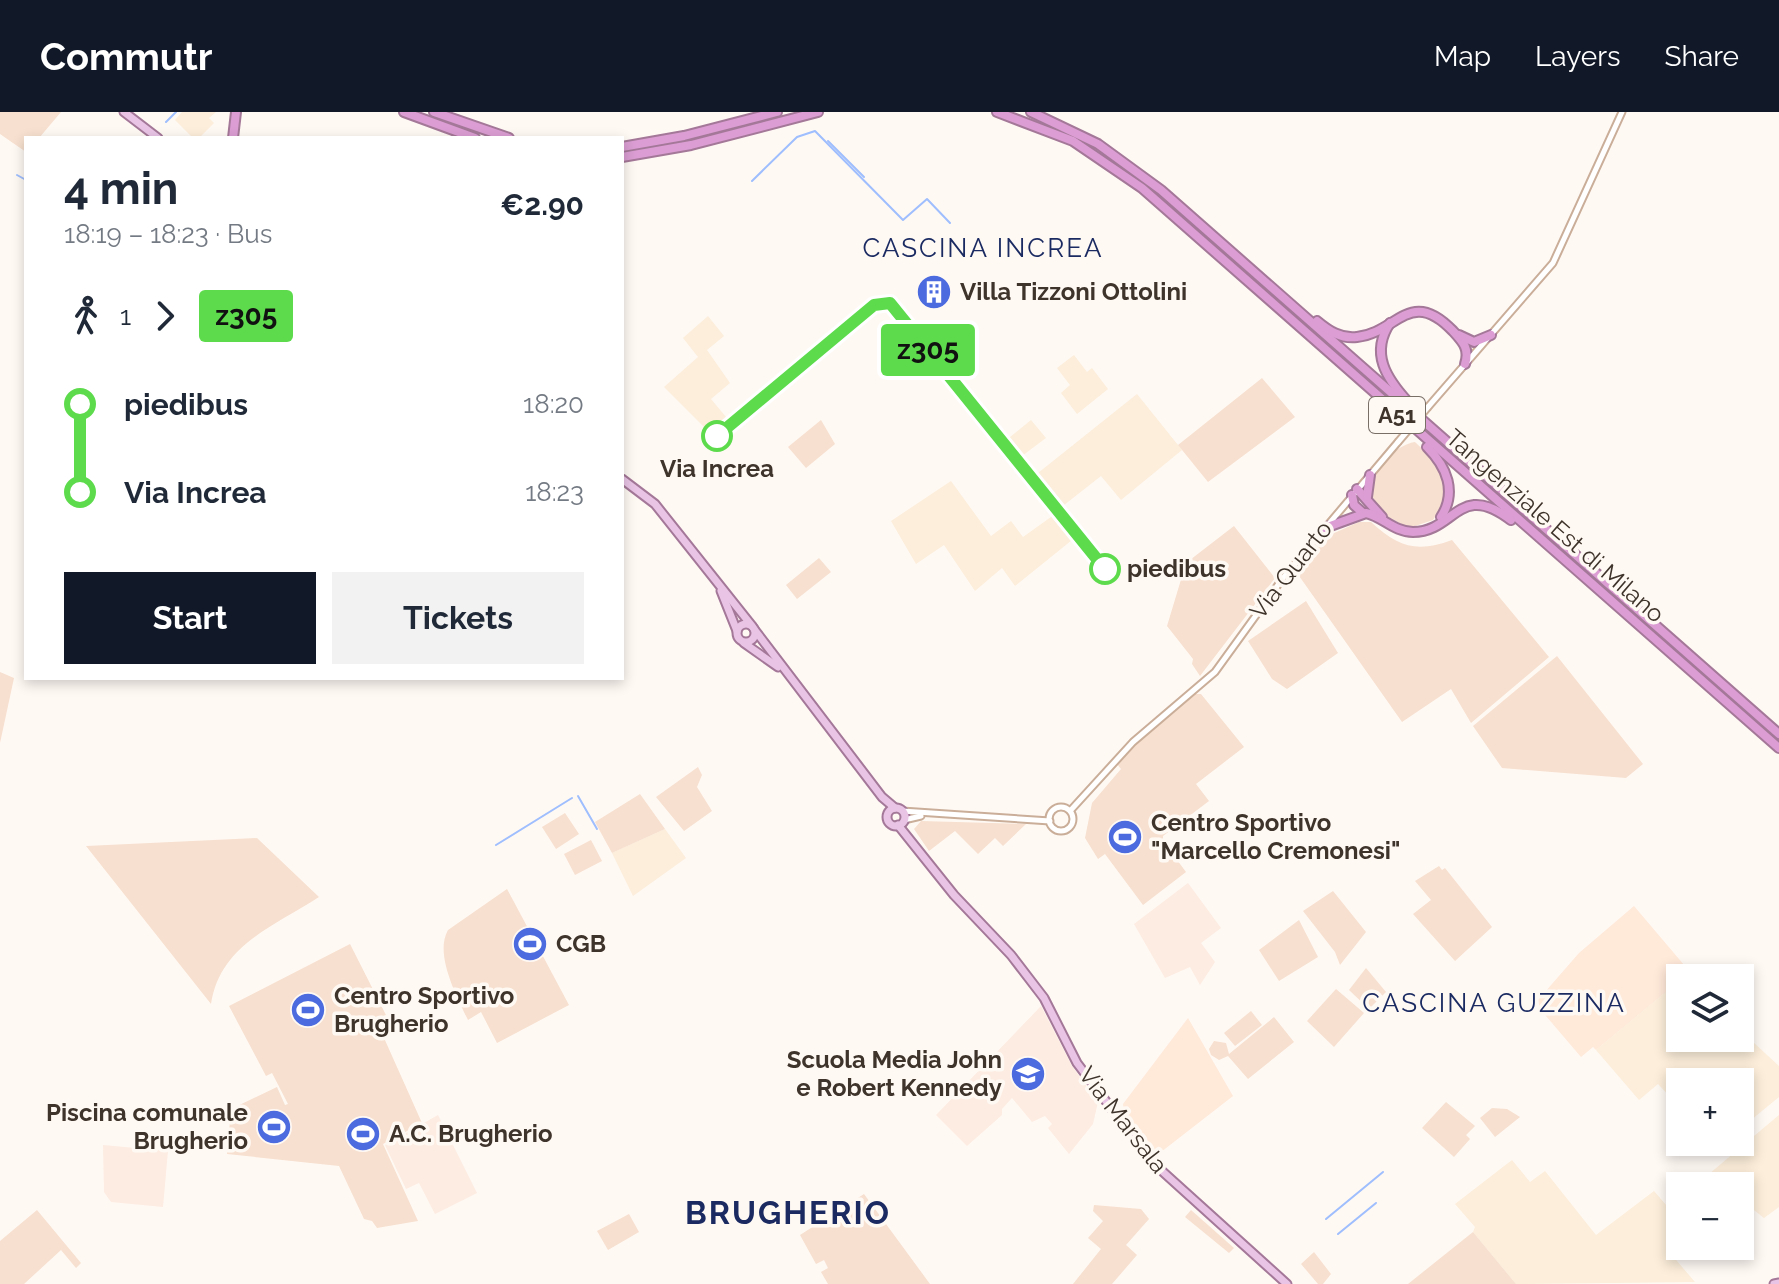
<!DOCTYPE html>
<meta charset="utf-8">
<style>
:root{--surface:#fff;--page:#f2f2f3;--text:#1f2937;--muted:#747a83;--accent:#111827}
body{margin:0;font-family:Raleway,sans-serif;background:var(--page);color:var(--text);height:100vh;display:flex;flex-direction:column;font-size:30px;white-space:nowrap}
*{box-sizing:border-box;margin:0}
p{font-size:26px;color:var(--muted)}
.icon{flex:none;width:44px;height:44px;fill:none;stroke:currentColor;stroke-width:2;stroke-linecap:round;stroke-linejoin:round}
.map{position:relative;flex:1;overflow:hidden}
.details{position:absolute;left:24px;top:24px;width:600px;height:544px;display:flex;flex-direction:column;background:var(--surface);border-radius:0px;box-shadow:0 4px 12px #0003}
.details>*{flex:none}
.badge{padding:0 16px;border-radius:6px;font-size:28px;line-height:52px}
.tools{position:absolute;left:1666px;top:852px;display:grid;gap:16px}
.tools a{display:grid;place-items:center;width:88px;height:88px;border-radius:0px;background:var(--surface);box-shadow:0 4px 12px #0003;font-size:40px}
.map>.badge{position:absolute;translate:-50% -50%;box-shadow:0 0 0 4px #fff}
.legs{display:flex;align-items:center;gap:12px;height:88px;padding:0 40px;font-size:26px}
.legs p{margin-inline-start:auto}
.summary{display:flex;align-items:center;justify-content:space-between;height:136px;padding:0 40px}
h1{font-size:44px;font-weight:700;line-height:60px}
.action{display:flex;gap:16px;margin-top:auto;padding:16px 40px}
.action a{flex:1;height:92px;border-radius:0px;background:var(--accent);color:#fff;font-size:32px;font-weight:700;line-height:92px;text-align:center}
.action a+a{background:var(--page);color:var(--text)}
ul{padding:0 40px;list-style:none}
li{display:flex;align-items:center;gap:28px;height:88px;font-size:30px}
li i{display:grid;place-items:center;width:12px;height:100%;margin:0 10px;background:currentColor}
li i::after{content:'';width:20px;height:20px;margin:-10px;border:6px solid;border-radius:50%;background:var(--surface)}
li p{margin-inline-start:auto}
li:first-child i{background:linear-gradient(#0000 50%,currentColor 0)}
li:last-child i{background:linear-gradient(currentColor 50%,#0000 0)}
header{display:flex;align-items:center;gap:48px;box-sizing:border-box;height:112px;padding:0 40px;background:var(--accent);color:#fff}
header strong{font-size:38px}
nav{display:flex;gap:44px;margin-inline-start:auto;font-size:28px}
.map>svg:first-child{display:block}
.built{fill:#ffe9d9}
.industrial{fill:#fceeda}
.education{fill:#fdece1}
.green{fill:#f7e0cf}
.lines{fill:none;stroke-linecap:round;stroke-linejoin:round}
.stream{stroke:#9ebefd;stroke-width:2}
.minor-casing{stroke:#caae99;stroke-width:9}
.major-casing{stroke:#a47898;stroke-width:11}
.highway-casing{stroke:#a47898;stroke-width:12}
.minor{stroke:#fff;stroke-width:5}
.major{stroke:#e9c4e5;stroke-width:7}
.highway{stroke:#db9dd3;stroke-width:8}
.minor-bridge-casing{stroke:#caae99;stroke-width:9;stroke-linecap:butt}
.minor-bridge{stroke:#fff;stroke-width:5}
.line-1-casing{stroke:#fff;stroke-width:18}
.line-1{stroke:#5edb4d;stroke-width:12}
.stop-1-dot{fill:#fff;stroke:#5edb4d;stroke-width:4}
.labels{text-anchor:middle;stroke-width:7;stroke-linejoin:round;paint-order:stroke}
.shield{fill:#fff9f4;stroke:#796f67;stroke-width:2}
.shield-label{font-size:22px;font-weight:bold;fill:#3f342b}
.poi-label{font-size:24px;font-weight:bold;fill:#3f342b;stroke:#fff9f4;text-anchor:start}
.stop-label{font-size:24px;font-weight:bold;fill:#3f342b;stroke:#fff9f4}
.street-label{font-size:24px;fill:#3f342b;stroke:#fff9f4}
.neighbourhood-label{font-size:26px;letter-spacing:2px;fill:#1b2b62;stroke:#fff9f4}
.district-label{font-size:32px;font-weight:bold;letter-spacing:2px;fill:#1b2b62;stroke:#fff9f4}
</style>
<header>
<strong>Commutr</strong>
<nav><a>Map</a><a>Layers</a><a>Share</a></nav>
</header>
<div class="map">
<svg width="1779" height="1172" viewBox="0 0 1779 1172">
<rect width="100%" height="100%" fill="#fff9f4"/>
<g class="built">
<polygon points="1634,794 1690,860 1596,938 1593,935 1581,945 1540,897 1538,888 1579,841"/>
<polygon points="1188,906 1233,984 1152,1047 1126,1013 1123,992"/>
</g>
<g class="industrial">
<polygon points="182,0 216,0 209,6 214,11 199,26 193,26 175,8"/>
<polygon points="708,204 724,224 707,238 730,271 711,287 731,311 714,325 664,275 698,245 683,226"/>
<polygon points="1074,243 1087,260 1092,256 1108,277 1077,302 1061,281 1070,273 1057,256"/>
<polygon points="1137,282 1182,338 1121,388 1101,364 1059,397 1033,365"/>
<polygon points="1031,308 1046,326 1018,347 1004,330"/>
<polygon points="951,369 991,424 1011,409 1023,425 1058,400 1077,424 1015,474 1002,456 975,479 944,433 916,452 891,409"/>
<polygon points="665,717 686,746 633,784 612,741"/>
<polygon points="1680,868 1680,926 1740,926 1740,918 1779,954 1779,985 1740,1017 1740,970 1680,970 1680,988 1676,991 1658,972 1639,988 1596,938"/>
<polygon points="1779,1003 1779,1095 1764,1106 1740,1087 1740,1074 1724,1074 1709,1062"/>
<polygon points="1512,1048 1530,1070 1545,1059 1596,1123 1654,1079 1680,1109 1680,1134 1671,1142 1695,1170 1516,1172 1473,1120 1475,1115 1455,1092"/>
</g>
<g class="education">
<polygon points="1188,771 1221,816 1201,831 1215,850 1200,873 1190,855 1165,866 1134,812"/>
<polygon points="1041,894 1072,954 1098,990 1093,1012 1069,1042 1048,1016 1052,1012 1045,1004 1032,1010 1012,986 1002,997 1002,1003 967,1034 936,1003"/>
<polygon points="438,1003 477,1081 435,1102 419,1071 406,1077 385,1033"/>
<polygon points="103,1033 168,1039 163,1095 111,1090 104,1080"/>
</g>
<g class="green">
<polygon points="0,0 61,0 39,26 26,26 26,40 0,22"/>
<polygon points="1262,266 1295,305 1208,370 1178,333"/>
<polygon points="821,308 835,332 806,356 788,335"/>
<path d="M1415,330L1439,353L1446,388L1433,408L1409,416L1383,402L1369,379C1374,359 1394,333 1415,330Z"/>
<path d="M1359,410H1371C1398,435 1417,441 1452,428L1549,545L1471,611L1451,577L1402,610L1297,461L1323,426Z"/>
<polygon points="1234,414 1275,466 1200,564 1192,552 1193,547 1167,514 1186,451"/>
<polygon points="819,446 831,460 797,487 786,473"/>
<polygon points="1306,489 1338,541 1287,577 1272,567 1248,529"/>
<polygon points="1557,544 1643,652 1626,666 1502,656 1473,614"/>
<polygon points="0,560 14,566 0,631"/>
<polygon points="1195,582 1201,582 1244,635 1196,672 1209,689 1163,724 1163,729 1186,760 1143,793 1105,742 1098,747 1085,726 1092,691 1121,657 1117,652 1135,632"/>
<polygon points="698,655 702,663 697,675 712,699 684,719 656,685"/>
<polygon points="640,682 665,717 612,741 595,710"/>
<polygon points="565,701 579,722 556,737 542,715"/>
<polygon points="921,709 1026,712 1003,734 995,726 978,742 955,719 929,739 914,717"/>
<path d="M257,726L319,785C273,815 220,833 211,892L86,734Z"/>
<polygon points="591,728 602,749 575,763 564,742"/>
<polygon points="1439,754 1442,758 1445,756 1492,815 1455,849 1413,802 1431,788 1415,769"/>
<path d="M507,777L569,893L497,931L481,900L468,908C457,885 434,842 448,818Z"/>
<polygon points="1333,779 1366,820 1340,853 1335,840 1303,799"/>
<polygon points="1299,808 1318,845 1279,869 1259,838"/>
<polygon points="350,832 386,903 376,908 422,1011 383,1032 418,1109 377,1116 372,1109 364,1107 339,1054 227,1042 231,997 277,975 285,993 288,992 272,961 266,964 229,894"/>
<polygon points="1366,856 1386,880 1369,897 1349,878"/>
<polygon points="1336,877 1364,901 1334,935 1307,909"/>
<polygon points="1251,899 1262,913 1235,934 1224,921"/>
<polygon points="1274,905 1294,930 1248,967 1228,944 1219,948 1211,943 1209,937 1214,929 1226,931 1229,942"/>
<polygon points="1446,990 1475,1014 1466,1023 1470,1027 1454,1045 1422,1016"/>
<polygon points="1492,996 1507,997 1520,1005 1495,1025 1480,1006"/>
<polygon points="864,1082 930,1172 828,1172 821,1160 828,1156 824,1148 816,1152 800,1123"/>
<polygon points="1094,1093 1141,1097 1149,1107 1126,1133 1137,1143 1112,1172 1073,1172 1101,1137 1088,1126 1103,1109 1093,1099"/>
<polygon points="37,1098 81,1151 76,1156 61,1138 24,1172 0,1172 0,1129"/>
<polygon points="1191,1098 1234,1136 1229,1141 1185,1105"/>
<polygon points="629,1102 639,1120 608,1138 597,1119"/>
<polygon points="1473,1120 1516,1172 1408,1172"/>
<polygon points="1314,1140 1331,1162 1323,1172 1318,1172 1301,1152"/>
</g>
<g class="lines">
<g class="stream">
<polyline points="166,10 176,0"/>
<polyline points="828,29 864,65"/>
<polyline points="17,63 26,68"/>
<polyline points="752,69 797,25 815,19 903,108 927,87 950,111"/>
<polyline points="578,684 597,717"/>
<polyline points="496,733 572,686"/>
<polyline points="1326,1107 1383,1060"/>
<polyline points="1338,1122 1376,1091"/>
</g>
<g class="minor-casing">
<g id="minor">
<polyline points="1428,295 1553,151 1622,0"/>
<circle cx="1061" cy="707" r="12"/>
<polyline points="902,699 1050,709"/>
<polyline points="1070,699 1133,630 1215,560 1283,466 1398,330"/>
<polyline points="904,708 921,704"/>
</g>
</g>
<g class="major-casing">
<g id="major">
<polyline points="124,0 158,26"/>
<polyline points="622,367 655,392 752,514"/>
<polyline points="721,479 737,519"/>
<circle cx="746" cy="521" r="9"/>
<polyline points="754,517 882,685 895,696"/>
<polyline points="744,531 778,555"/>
<circle cx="896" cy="705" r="9"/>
<polyline points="898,713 954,783 1011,843 1044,886 1077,951 1152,1050 1287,1172"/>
<polyline points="1774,1172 1779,1171"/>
</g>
</g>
<g class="highway-casing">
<g id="highway">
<polyline points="404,0 475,26"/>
<polyline points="434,0 509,26"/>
<polyline points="997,0 1073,29 1142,76 1779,636"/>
<polyline points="1031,0 1098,32 1161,78 1779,622"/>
<polyline points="233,26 236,0"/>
<polyline points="622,35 684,24 777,0"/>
<polyline points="622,45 691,33 818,0"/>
<path d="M1317,209C1329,219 1341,227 1357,225C1397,221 1410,174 1453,219C1463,230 1470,237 1465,252"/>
<path d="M1390,211C1370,241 1386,266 1408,290"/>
<polyline points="1459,223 1474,230 1491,223"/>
<path d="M1427,335C1447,355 1457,380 1441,405"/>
<polyline points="1357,377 1382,405"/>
<polyline points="1352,383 1354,393 1363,401"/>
<polyline points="1367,385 1370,363"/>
<path d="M1322,417L1366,401C1382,404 1394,420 1413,420C1455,420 1459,368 1511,408"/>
</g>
</g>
<use href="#minor" class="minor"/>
<use href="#major" class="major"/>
<use href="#highway" class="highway"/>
<g class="minor-bridge-casing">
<polyline id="minor-bridge" points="1398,330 1428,295"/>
</g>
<use href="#minor-bridge" class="minor-bridge"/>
</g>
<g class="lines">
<g class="line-1-casing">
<polyline id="line-1" points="717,324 874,193 890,191 1105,457"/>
</g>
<use href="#line-1" class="line-1"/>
</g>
<defs>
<g id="building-disc" transform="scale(1.8)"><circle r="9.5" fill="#4b6bdf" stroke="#fff9f4"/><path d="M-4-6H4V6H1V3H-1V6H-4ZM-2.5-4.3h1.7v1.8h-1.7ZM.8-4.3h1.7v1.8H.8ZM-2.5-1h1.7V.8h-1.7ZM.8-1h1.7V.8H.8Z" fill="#fff"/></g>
<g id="stadium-disc" transform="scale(1.8)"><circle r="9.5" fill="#4b6bdf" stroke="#fff9f4"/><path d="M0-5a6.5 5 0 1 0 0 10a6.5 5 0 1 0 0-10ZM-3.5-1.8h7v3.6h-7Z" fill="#fff"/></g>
<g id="school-disc" transform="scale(1.8)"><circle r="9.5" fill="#4b6bdf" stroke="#fff9f4"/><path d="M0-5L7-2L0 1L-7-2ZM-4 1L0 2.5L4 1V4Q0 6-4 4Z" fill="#fff"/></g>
</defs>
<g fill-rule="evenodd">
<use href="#building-disc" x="934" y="180"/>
<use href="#stadium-disc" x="1125" y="725"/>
<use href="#stadium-disc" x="530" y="832"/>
<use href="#stadium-disc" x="308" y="898"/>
<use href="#school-disc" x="1028" y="962"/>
<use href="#stadium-disc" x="274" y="1015"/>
<use href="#stadium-disc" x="363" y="1022"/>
</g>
<g class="stop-1-dot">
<circle cx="717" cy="324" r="14"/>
<circle cx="1105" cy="457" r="14"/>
</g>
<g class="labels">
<rect class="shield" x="1369" y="285" width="56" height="36" rx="6"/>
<g class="shield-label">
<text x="1397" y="311">A51</text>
</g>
<g class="poi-label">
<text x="960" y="188">Villa Tizzoni Ottolini</text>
<text x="1151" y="719">Centro Sportivo<tspan x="1151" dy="28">"Marcello Cremonesi"</tspan></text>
<text x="556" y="840">CGB</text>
<text x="334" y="892">Centro Sportivo<tspan x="334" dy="28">Brugherio</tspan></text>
<text x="1002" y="956" text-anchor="end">Scuola Media John<tspan x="1002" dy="28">e Robert Kennedy</tspan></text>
<text x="248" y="1009" text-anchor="end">Piscina comunale<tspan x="248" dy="28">Brugherio</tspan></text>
<text x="389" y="1030">A.C. Brugherio</text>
</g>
<g class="stop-label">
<text x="717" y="365">Via Increa</text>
<text x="1127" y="465" text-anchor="start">piedibus</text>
</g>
<g class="street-label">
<text transform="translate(1555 414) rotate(41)" y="8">Tangenziale Est di Milano</text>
<text transform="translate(1291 458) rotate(-52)" y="8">Via Quarto</text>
<text transform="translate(1123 1008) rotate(52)" y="8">Via Marsala</text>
</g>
<g class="neighbourhood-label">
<text x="983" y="145">CASCINA INCREA</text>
<text x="1494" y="900">CASCINA GUZZINA</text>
</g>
<g class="district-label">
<text x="788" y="1112">BRUGHERIO</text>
</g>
</g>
</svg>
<div class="tools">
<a><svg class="icon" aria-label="layers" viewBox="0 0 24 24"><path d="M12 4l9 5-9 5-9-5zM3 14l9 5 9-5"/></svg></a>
<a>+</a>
<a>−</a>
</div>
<b class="badge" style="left:928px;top:238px;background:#5edb4d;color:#111">z305</b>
<section class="details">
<div class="summary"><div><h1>4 min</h1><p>18:19 – 18:23 · Bus</p></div><b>€2.90</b></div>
<div class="legs"><svg class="icon" aria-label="walk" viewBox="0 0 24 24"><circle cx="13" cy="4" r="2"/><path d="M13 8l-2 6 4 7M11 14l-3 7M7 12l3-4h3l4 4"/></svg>1<svg class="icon" aria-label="forward" viewBox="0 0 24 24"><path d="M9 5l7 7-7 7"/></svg><b class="badge" style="background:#5edb4d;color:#111">z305</b></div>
<ul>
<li><i style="color:#5edb4d"></i><b>piedibus</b><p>18:20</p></li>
<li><i style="color:#5edb4d"></i><b>Via Increa</b><p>18:23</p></li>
</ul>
<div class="action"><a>Start</a><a>Tickets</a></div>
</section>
</div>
